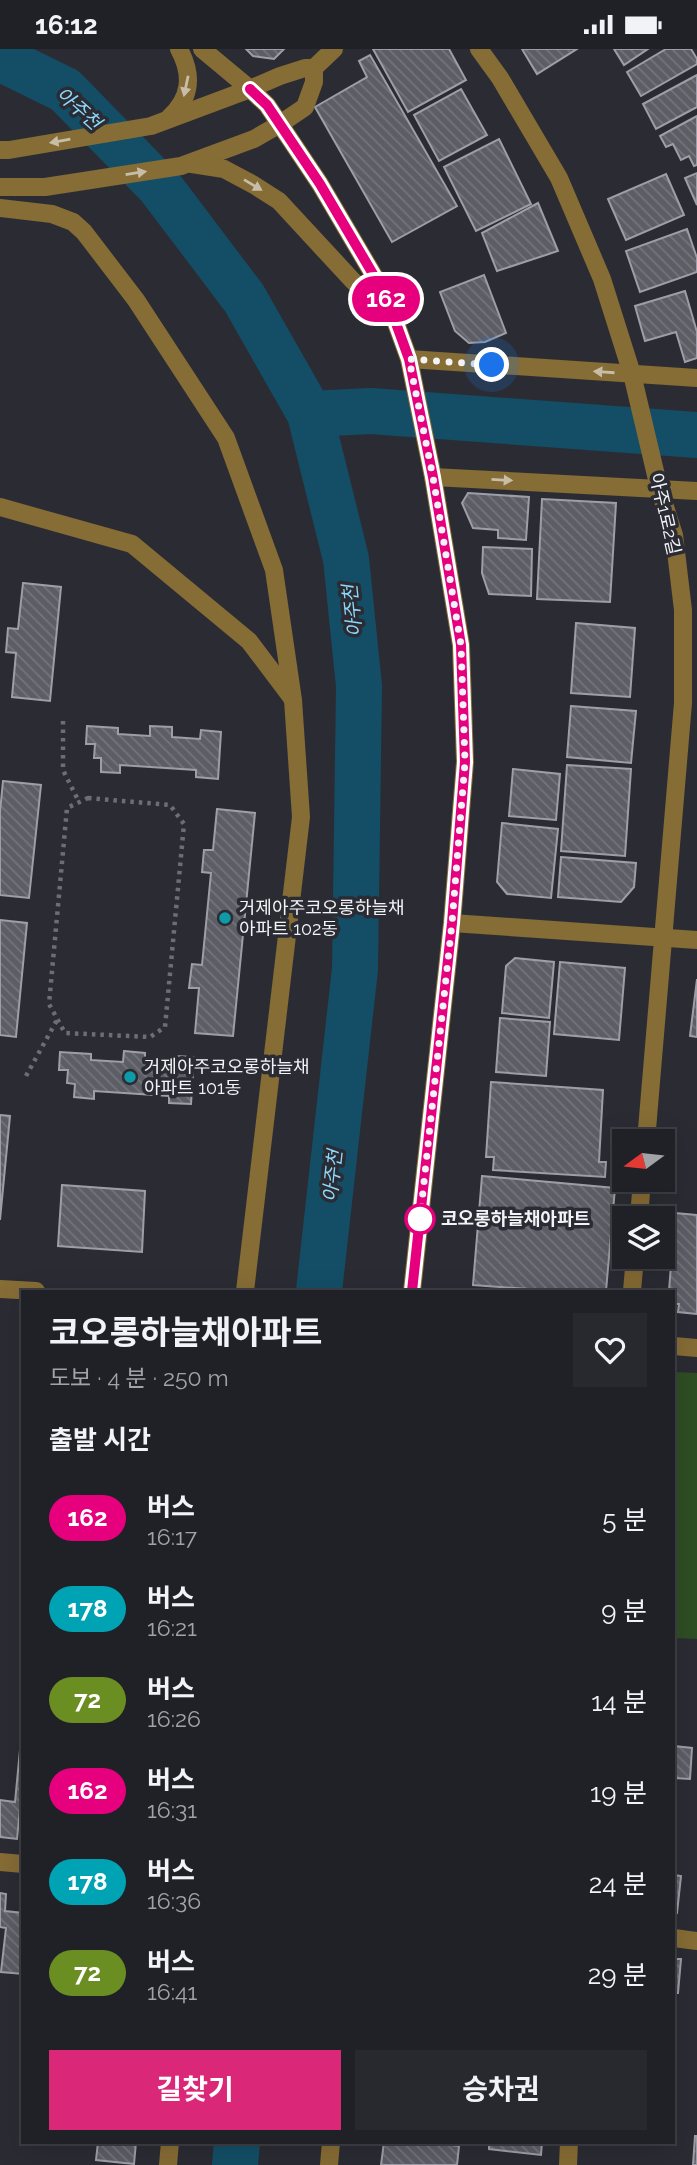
<!DOCTYPE html>
<html lang="ko">
<meta charset="utf-8">
<style>
:root{--surface:#202126;--page:#28292e;--text:#f1f3f6;--muted:#a2a3a7;--line:#3d3e43;--accent:#db2777}
body{margin:0;font-family:Raleway,"Noto Sans KR",sans-serif;background:var(--page);color:var(--text);height:100vh;display:flex;flex-direction:column;font-size:26px;white-space:nowrap}
*{box-sizing:border-box;margin:0}
p{font-size:23px;color:var(--muted)}
.icon{flex:none;width:38px;height:38px;fill:none;stroke:currentColor;stroke-width:2;stroke-linecap:round;stroke-linejoin:round}
.map{position:relative;flex:1;overflow:hidden}
.drawer{position:absolute;left:21px;top:1241px;width:654px;height:854px;display:flex;flex-direction:column;background:var(--surface);border-radius:0px;box-shadow:0 7px 28px #0002,0 0 0 2px var(--line)}
.drawer>*{flex:none}
.badge{padding:0 14px;border-radius:23px;font-size:24px;line-height:46px}
.needle{width:46px;rotate:255deg}
.tools{position:absolute;left:612px;top:1080px;display:grid;gap:14px}
.tools a{display:grid;place-items:center;width:63px;height:63px;border-radius:0px;background:var(--surface);box-shadow:0 7px 28px #0002,0 0 0 2px var(--line);font-size:35px}
.you{position:absolute;width:35px;height:35px;margin:-18px;border:5px solid #fff;border-radius:50%;background:#1a73e8;box-shadow:0 0 0 10px #1a73e833}
.map>.badge{position:absolute;translate:-50% -50%;box-shadow:0 0 0 4px #fff}
h2{padding:0 28px;font-size:26px;line-height:63px}
.round{display:grid;place-items:center;flex:none;width:74px;height:74px;border-radius:0px;background:var(--page)}
.head{display:flex;align-items:center;justify-content:space-between;height:119px;padding:0 28px}
h1{font-size:33px;font-weight:700;line-height:52px}
.cta{display:flex;gap:14px;margin-top:auto;padding:14px 28px}
.cta a{flex:1;height:80px;border-radius:0px;background:var(--accent);color:#fff;font-size:28px;font-weight:700;line-height:80px;text-align:center}
.cta a+a{background:var(--page);color:var(--text)}
ul{padding:0;list-style:none}
li{display:flex;align-items:center;gap:21px;height:91px;padding:0 28px}
li div{flex:1}
li b{display:block;font-size:26px}
li em{font-style:normal}
li .badge{min-width:77px;font-weight:700;text-align:center}
.status{display:flex;justify-content:space-between;align-items:center;height:49px;padding:0 35px;background:var(--surface);direction:ltr}
.status svg{height:19px;fill:currentColor}
.map>svg:first-child{display:block}
.green{fill:#2e4e24}
.lines{fill:none;stroke-linecap:round;stroke-linejoin:round}
.river{stroke:#134e66;stroke-width:46}
.building{fill:url(#building-back-hatch);stroke:#9d9ea7;stroke-width:2}
.path{stroke:#6d6e74;stroke-width:4.5;stroke-dasharray:3.5 5;stroke-linecap:butt}
.minor{stroke:#866c35;stroke-width:18}
.tertiary{stroke:#866c35;stroke-width:18}
.oneway{fill:#c7bda9}
.line-casing{stroke:#fff;stroke-width:16}
.line{stroke:#e6007e;stroke-width:10}
.walk{stroke:#f2f3f7;stroke-width:7;stroke-dasharray:0 12.6}
.culture-dot{fill:#0f9aa8;stroke:#2b2c33;stroke-width:2.5}
.stop-dot{fill:#fff;stroke:#e6007e;stroke-width:3.5}
.labels{text-anchor:middle;stroke-width:7;stroke-linejoin:round;paint-order:stroke}
.street-label{font-size:18px;fill:#f2f3f7;stroke:#2b2c33}
.poi-label{font-size:18px;fill:#f2f3f7;stroke:#2b2c33;text-anchor:start}
.stop-label{font-size:18px;font-weight:bold;fill:#f2f3f7;stroke:#2b2c33;text-anchor:start}
.water-label{font-size:19px;font-style:italic;fill:#8ed8fc;stroke:#2b2c33}
</style>
<div class="status"><b>16:12</b><svg viewBox="0 0 49 12"><path d="M0 12V9h3v3zM5 12V6h3v6zM10 12V3h3v9zM15 12V0h3v12zM26 1h20v11H26zM47 4h2v5h-2z"/></svg></div>
<div class="map">
<svg width="697" height="2116" viewBox="0 0 697 2116">
<defs>
<pattern id="building-back-hatch" width="6" height="6" patternUnits="userSpaceOnUse" patternTransform="scale(1.75)"><rect width="6" height="6" fill="#5c5d65"/><path d="M-1 5l2 2M0 0l6 6M5-1l2 2" fill="none" stroke="#74757c"/></pattern>
</defs>
<rect width="100%" height="100%" fill="#2b2c33"/>
<polygon class="green" points="674,1323 697,1324 697,1590 674,1589"/>
<g class="lines">
<g class="river">
<polyline points="0,9 65,41 160,138 244,249 310,365 346,510 359,637 355,920 319,1242"/>
<polyline points="310,365 371,362 697,386"/>
<polyline points="235,2116 237,2093"/>
</g>
</g>
<g class="building">
<polygon points="246,0 284,0 274,10 253,7"/>
<polygon points="373,0 449,0 466,31 408,63"/>
<polygon points="522,0 577,0 537,25"/>
<polygon points="614,0 648,0 624,16"/>
<polygon points="666,0 691,0 697,10 697,15 641,47 627,23"/>
<polygon points="370,6 457,157 392,193 315,58 367,28 359,12"/>
<polygon points="697,26 697,58 656,80 643,55"/>
<polygon points="461,40 487,86 439,112 414,66"/>
<polygon points="697,67 697,116 694,117 689,107 681,111 673,95 666,98 660,87"/>
<polygon points="499,90 531,155 476,182 444,118"/>
<polygon points="697,124 697,156 685,129"/>
<polygon points="666,125 684,166 626,191 608,150"/>
<polygon points="538,154 558,202 497,222 482,184"/>
<polygon points="687,180 697,209 697,223 640,243 626,202"/>
<polygon points="484,226 506,284 485,293 469,294 455,282 440,243"/>
<polygon points="685,242 697,283 697,309 685,313 676,283 645,292 635,257"/>
<polygon points="468,444 529,448 526,491 498,489 498,481 473,479 462,454"/>
<polygon points="542,450 616,454 610,553 537,550"/>
<polygon points="483,498 532,500 531,547 489,545 482,524"/>
<polygon points="23,534 61,538 50,652 12,648 16,604 6,603 8,579 18,580"/>
<polygon points="576,574 635,579 630,648 571,644"/>
<polygon points="571,657 636,662 631,714 567,708"/>
<polygon points="87,677 118,679 118,685 150,687 150,677 172,678 172,688 200,690 201,681 221,683 218,730 196,728 196,721 120,716 120,724 101,723 101,709 94,709 95,695 86,695"/>
<polygon points="567,716 631,720 625,807 561,802"/>
<polygon points="513,720 560,725 556,771 509,767"/>
<polygon points="3,732 41,736 29,849 0,846 0,763"/>
<polygon points="217,760 255,764 233,987 195,984 199,939 189,939 192,915 202,916 211,824 202,823 204,801 213,801"/>
<polygon points="502,774 558,780 551,849 507,845 497,833"/>
<polygon points="561,808 636,814 634,838 621,853 558,848"/>
<polygon points="0,871 27,874 16,988 0,986"/>
<polygon points="515,909 554,913 549,969 502,964 506,917"/>
<polygon points="560,913 625,919 619,991 554,985"/>
<polygon points="697,930 697,988 690,987"/>
<polygon points="500,969 550,973 546,1027 496,1023"/>
<polygon points="124,1002 145,1004 145,1014 174,1016 174,1007 194,1008 191,1055 169,1054 169,1047 94,1042 94,1050 74,1048 75,1035 67,1034 68,1021 59,1021 60,1003 91,1005 91,1011 123,1013"/>
<polygon points="491,1033 603,1041 599,1113 606,1113 605,1128 493,1121 494,1108 486,1108"/>
<polygon points="0,1066 10,1067 0,1171"/>
<polygon points="482,1127 615,1139 606,1242 557,1242 473,1236"/>
<polygon points="62,1136 145,1142 142,1203 58,1197"/>
<polygon points="675,1164 697,1166 697,1265 678,1263 679,1255 674,1255 674,1242 669,1242"/>
<polygon points="674,1697 692,1699 690,1730 674,1729"/>
<polygon points="20,1701 23,1701 23,1760 20,1760 17,1790 0,1788 0,1751 15,1753"/>
<polygon points="674,1826 681,1827 677,1864 674,1863"/>
<polygon points="0,1844 6,1845 5,1862 23,1864 23,1925 1,1923 6,1879 0,1878"/>
<polygon points="674,1910 681,1910 678,1944 674,1944"/>
<polygon points="695,2087 697,2087 697,2116 693,2116"/>
<polygon points="98,2093 136,2093 134,2115 96,2111"/>
<polygon points="384,2093 426,2093 459,2097 457,2116 381,2116"/>
<polygon points="489,2093 542,2093 541,2106 489,2100"/>
</g>
<g class="lines">
<g class="path">
<polyline points="63,672 63,721 79,753"/>
<polygon points="88,749 170,756 184,775 165,978 150,988 65,984 49,955 67,759"/>
<polyline points="26,1027 57,971"/>
</g>
<g class="minor">
<polyline points="202,0 250,40"/>
<polyline points="479,0 500,29 559,129 602,230 632,325 659,439 674,486 683,561 683,654 646,1092"/>
<polyline points="314,19 334,0"/>
<polyline points="0,159 52,165 73,173 84,183 136,251 226,389 274,521 293,651 301,768 245,1242"/>
<polyline points="409,310 697,329"/>
<polyline points="433,428 697,442"/>
<polyline points="0,458 132,495 249,592 292,649"/>
<polyline points="452,874 697,891"/>
<polyline points="639,1169 642,1130"/>
<polyline points="0,1240 36,1242"/>
<polyline points="632,1242 635,1208"/>
<polyline points="0,1813 23,1815"/>
<polyline points="674,1889 697,1892"/>
<polyline points="168,2116 170,2093"/>
<polyline points="568,2116 569,2093"/>
</g>
<g class="tertiary">
<polyline points="250,40 267,56 320,135 380,237 393,266 409,310 433,428 461,596 465,713 452,874 412,1242"/>
<path d="M169,69C191,49 193,26 179,0"/>
<polyline points="0,101 9,101 151,77 250,40 280,27 305,19 314,19 314,33 305,58 280,75 254,90 181,117 45,138 0,138"/>
<polyline points="192,115 224,120 254,136 279,152 353,232 389,263"/>
<polyline points="674,1297 697,1299"/>
<polyline points="329,2116 331,2093"/>
</g>
</g>
<defs><path id="oneway-solid" d="M-6-.8H1V-3.2L6.5 0L1 3.2V.8H-6Z" transform="scale(1.75)"/></defs>
<g class="oneway">
<use href="#oneway-solid" transform="translate(186 37) rotate(102)"/>
<use href="#oneway-solid" transform="translate(60 92) rotate(170)"/>
<use href="#oneway-solid" transform="translate(136 124) rotate(-9)"/>
<use href="#oneway-solid" transform="translate(253 136) rotate(31)"/>
<use href="#oneway-solid" transform="translate(604 323) rotate(-176)"/>
<use href="#oneway-solid" transform="translate(502 431) rotate(3)"/>
</g>
<g class="lines">
<g class="line-casing">
<polyline id="line" points="250,40 267,56 320,135 380,237 393,266 409,310 433,428 461,596 465,713 452,874 412,1242"/>
</g>
<use href="#line" class="line"/>
<polyline class="walk" points="420,1170 452,874 465,713 461,596 433,428 409,310 492,316"/>
</g>
<g class="culture-dot">
<circle cx="225" cy="869" r="7"/>
<circle cx="130" cy="1028" r="7"/>
</g>
<circle class="stop-dot" cx="420" cy="1170" r="14"/>
<g class="labels">
<g class="street-label">
<text transform="translate(665 465) rotate(77)" y="6">아주1로2길</text>
</g>
<g class="poi-label">
<text x="239" y="865">거제아주코오롱하늘채<tspan x="239" dy="21">아파트 102동</tspan></text>
<text x="144" y="1024">거제아주코오롱하늘채<tspan x="144" dy="21">아파트 101동</tspan></text>
</g>
<g class="stop-label">
<text x="441" y="1176">코오롱하늘채아파트</text>
</g>
<g class="water-label">
<text transform="translate(79 59) rotate(42)" y="7">아주천</text>
<text transform="translate(352 562) rotate(-96)" y="7">아주천</text>
<text transform="translate(332 1127) rotate(-84)" y="7">아주천</text>
</g>
</g>
</svg>
<div class="tools">
<a><svg class="needle" viewBox="-14 -14 28 28"><path d="M0-13l5 13h-10z" fill="#e53935"/><path d="M0 13l5-13h-10z" fill="#a2a3a7"/></svg></a>
<a><svg class="icon" aria-label="layers" viewBox="0 0 24 24"><path d="M12 4l9 5-9 5-9-5zM3 14l9 5 9-5"/></svg></a>
</div>
<div class="you" style="left:492px;top:316px"></div>
<b class="badge" style="left:386px;top:250px;background:#e6007e;color:#fff">162</b>
<section class="drawer">
<div class="head"><div><h1>코오롱하늘채아파트</h1><p>도보 · 4 분 · 250 m</p></div><a class="round"><svg class="icon" aria-label="heart" viewBox="0 0 24 24"><path d="M12 20l-8-8c-3-5 5-10 8-4 3-6 11-1 8 4z"/></svg></a></div>
<h2>출발 시간</h2>
<ul>
<li><span class="badge" style="background:#e6007e;color:#fff">162</span><div><b>버스</b><p>16:17</p></div><em>5 분</em></li>
<li><span class="badge" style="background:#00a3b4;color:#fff">178</span><div><b>버스</b><p>16:21</p></div><em>9 분</em></li>
<li><span class="badge" style="background:#6b8e23;color:#fff">72</span><div><b>버스</b><p>16:26</p></div><em>14 분</em></li>
<li><span class="badge" style="background:#e6007e;color:#fff">162</span><div><b>버스</b><p>16:31</p></div><em>19 분</em></li>
<li><span class="badge" style="background:#00a3b4;color:#fff">178</span><div><b>버스</b><p>16:36</p></div><em>24 분</em></li>
<li><span class="badge" style="background:#6b8e23;color:#fff">72</span><div><b>버스</b><p>16:41</p></div><em>29 분</em></li>
</ul>
<div class="cta"><a>길찾기</a><a>승차권</a></div>
</section>
</div>
